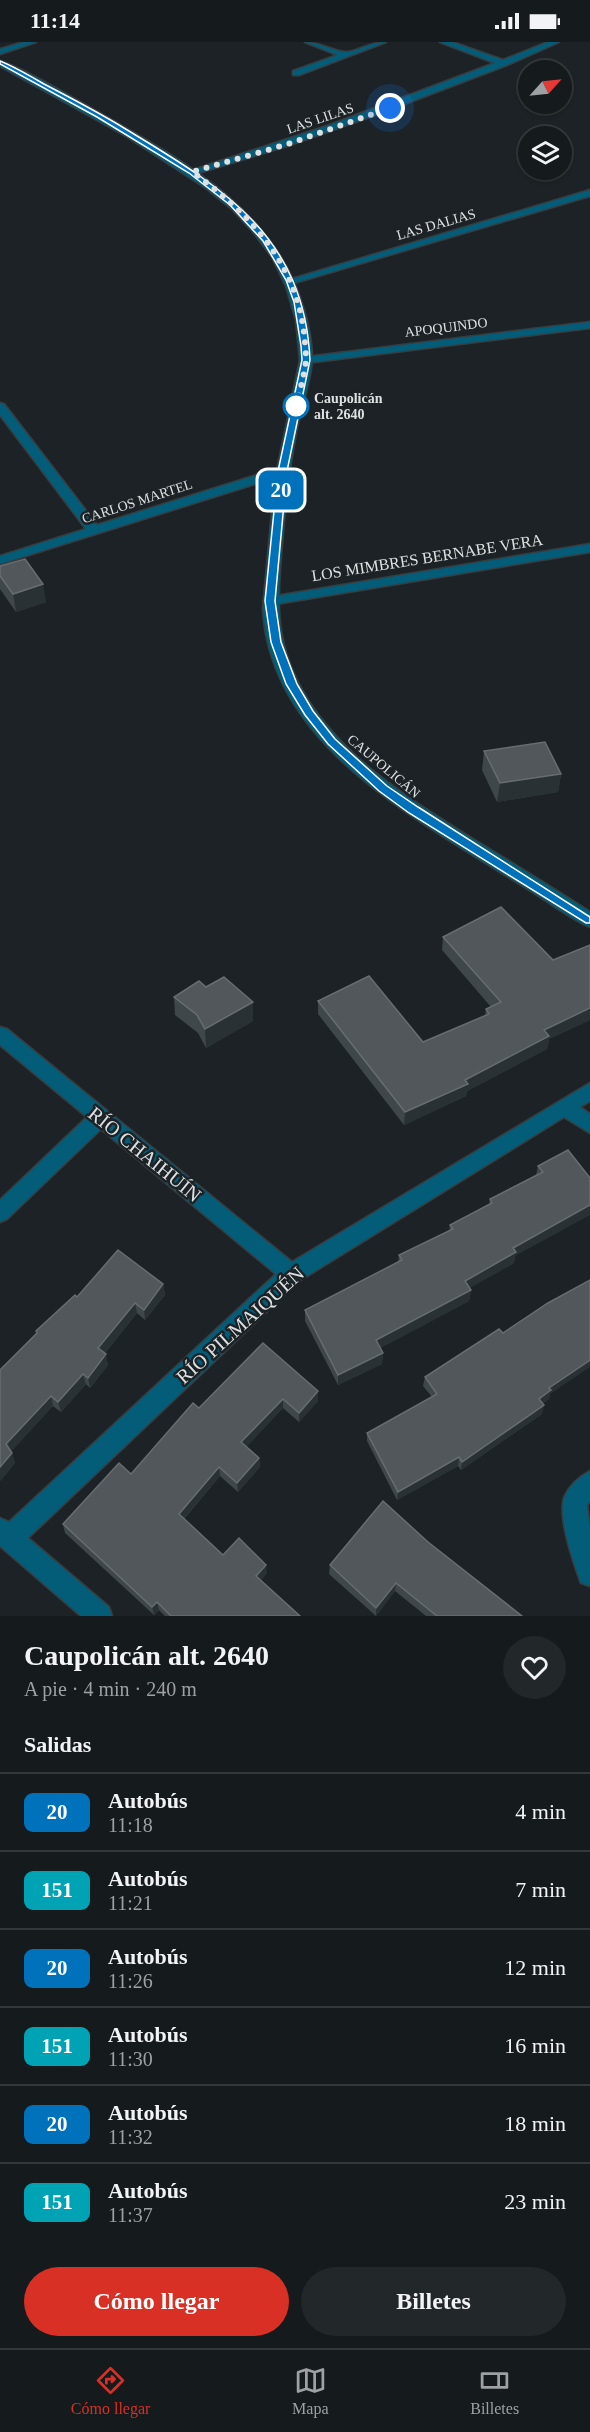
<!DOCTYPE html>
<html lang="es">
<meta charset="utf-8">
<style>
:root{--surface:#151a1c;--page:#222729;--text:#f1f3f6;--muted:#9da1a3;--line:#34383b;--accent:#d93025}
body{margin:0;font-family:"Times New Roman",serif;background:var(--page);color:var(--text);height:100vh;display:flex;flex-direction:column;font-size:22px;white-space:nowrap}
*{box-sizing:border-box;margin:0}
p{font-size:20px;color:var(--muted)}
.icon{flex:none;width:33px;height:33px;fill:none;stroke:currentColor;stroke-width:2;stroke-linecap:round;stroke-linejoin:round}
.map{position:relative;height:1574px;overflow:hidden}
.sheet{display:flex;flex-direction:column;background:var(--surface);flex:1}
.sheet>*{flex:none}
.badge{padding:0 12px;border-radius:9px;font-size:21px;line-height:39px}
.needle{width:39px;rotate:63deg}
.fabs{position:absolute;left:518px;top:18px;display:grid;gap:12px}
.fabs a{display:grid;place-items:center;width:54px;height:54px;border-radius:50%;background:var(--surface);box-shadow:0 2px 4px #0004,0 0 0 2px var(--line);font-size:30px}
.you{position:absolute;width:30px;height:30px;margin:-15px;border:4px solid #fff;border-radius:50%;background:#1a73e8;box-shadow:0 0 0 9px #1a73e833}
.map>.badge{position:absolute;translate:-50% -50%;box-shadow:0 0 0 3px #fff}
h2{padding:0 24px;font-size:22px;line-height:54px}
.round{display:grid;place-items:center;flex:none;width:63px;height:63px;border-radius:32px;background:var(--page)}
.headline{display:flex;align-items:center;justify-content:space-between;height:102px;padding:0 24px}
h1{font-size:28px;font-weight:800;line-height:45px}
.action{display:flex;gap:12px;margin-top:auto;padding:12px 24px}
.action a{flex:1;height:69px;border-radius:36px;background:var(--accent);color:#fff;font-size:24px;font-weight:800;line-height:69px;text-align:center}
.action a+a{background:var(--page);color:var(--text)}
ul{padding:0;list-style:none}
li{display:flex;align-items:center;gap:18px;height:78px;padding:0 24px;border-top:2px solid var(--line)}
li div{flex:1}
li b{display:block;font-size:22px}
li em{font-style:normal}
li .badge{min-width:66px;font-weight:700;text-align:center}
.status{display:flex;justify-content:space-between;align-items:center;height:42px;padding:0 30px;background:var(--surface);direction:ltr}
.status svg{height:16px;fill:currentColor}
.menu{display:flex;justify-content:space-around;align-items:center;height:84px;border-top:2px solid var(--line);background:var(--surface);font-size:16px;color:var(--muted)}
.menu a{display:grid;justify-items:center;gap:3px}
.menu .active{color:var(--accent)}
.map>svg:first-child{display:block}
.lines{fill:none;stroke-linecap:round;stroke-linejoin:round}
.minor-casing{stroke:#373d40;stroke-width:3}
.tertiary-casing{stroke:#373d40;stroke-width:3}
.minor{fill:#045d78;fill-rule:evenodd}
.tertiary{fill:#045d78;fill-rule:evenodd}
.wall{fill:#40474a}
.shaded-wall{fill:#2a3135}
.building{fill:#51575b;stroke:#676d70;stroke-width:1.5}
.line{fill:#0072bc;stroke:#fff;stroke-width:1.5}
.walk{stroke:#dde1e3;stroke-width:6;stroke-dasharray:0 10.8}
.stop-dot{fill:#fff;stroke:#0072bc;stroke-width:3}
.labels{text-anchor:middle;stroke-width:5;stroke-linejoin:round;paint-order:stroke}
.far-street-label{font-size:14px;fill:#dde1e3;stroke:#1c2225}
.far-stop-label{font-size:14px;font-weight:bold;fill:#dde1e3;stroke:#1c2225;text-anchor:start}
.street-label{font-size:16px;fill:#dde1e3;stroke:#1c2225}
.near-street-label{font-size:20px;fill:#dde1e3;stroke:#1c2225}
</style>
<div class="status"><b>11:14</b><svg viewBox="0 0 49 12"><path d="M0 12V9h3v3zM5 12V6h3v6zM10 12V3h3v9zM15 12V0h3v12zM26 1h20v11H26zM47 4h2v5h-2z"/></svg></div>
<div class="map">
<svg width="590" height="1574" viewBox="0 0 590 1574">
<rect width="100%" height="100%" fill="#1c2225"/>
<g class="lines">
<g class="minor-casing">
<g id="minor">
<polygon points="24,0 36,0 0,12 0,7"/>
<path d="M305,0C319,0 337,11 348,10C362,7 372,0 386,0L299,33H293V29L338,13Z"/>
<polygon points="440,0 452,0 503,18 548,0 559,0 507,23 378,72 287,104 195,132 187,130 327,84 495,21"/>
<polygon points="590,148 590,154 294,241 290,242 285,239"/>
<polygon points="590,280 590,286 306,321 300,318 306,315"/>
<polygon points="0,361 4,362 97,483 279,426 287,426 289,429 287,432 0,522 0,514 86,487 0,373"/>
<polygon points="590,502 590,510 270,563 263,559 270,555"/>
<polygon points="0,985 7,987 292,1220 590,1041 590,1059 580,1065 590,1072 590,1091 564,1075 299,1239 28,1496 109,1565 112,1574 81,1574 0,1504 0,1476 9,1480 276,1232 101,1087 7,1177 0,1180 0,1158 87,1075 0,1003"/>
<path d="M590,1429V1459L587,1463L590,1488V1544L581,1541C574,1522 558,1476 564,1456C568,1445 580,1434 590,1429Z"/>
</g>
</g>
<g class="tertiary-casing">
<path id="tertiary" d="M0,19C35,32 70,55 103,73C185,120 275,169 303,265C308,281 312,300 312,317C311,339 300,368 296,391C289,427 285,464 282,501C277,562 273,603 308,658C349,722 418,763 481,802C517,824 554,847 590,870V885C579,881 569,873 558,867C539,854 520,842 500,830C403,769 270,697 263,567L275,438L300,318L296,278L286,244L272,215L254,191L232,167L206,146L126,94L0,24Z"/>
</g>
<use href="#minor" class="minor"/>
<use href="#tertiary" class="tertiary"/>
</g>
<g class="wall">
<polygon points="0,524 46,560 16,570 0,547"/>
<polygon points="484,709 561,732 558,750 497,760 482,728"/>
<polygon points="443,895 553,918 590,903 590,978 549,997 547,1007 467,1049 466,1054 404,1083 318,972 318,959 423,1000 485,974 486,967 491,965 442,908"/>
<polygon points="206,945 253,960 253,979 206,1006 198,991 175,973 174,955"/>
<polygon points="568,1108 515,1214 514,1221 469,1246 471,1248 469,1259 380,1306 383,1311 382,1322 338,1343 305,1279 305,1268 398,1220 399,1213 449,1189 450,1183 489,1162 490,1157 536,1133 538,1124"/>
<polygon points="163,1242 165,1253 145,1278 137,1271 105,1311 108,1323 90,1346 86,1342 61,1370 53,1364 11,1409 15,1421 0,1439 0,1328 36,1292 36,1289"/>
<polygon points="263,1301 318,1359 299,1380 283,1366 246,1405 259,1416 260,1425 238,1450 220,1434 184,1477 223,1513 267,1531 261,1538 300,1574 165,1574 159,1568 154,1573 65,1491 63,1482 131,1432 199,1366"/>
<polygon points="425,1335 550,1352 549,1357 543,1361 542,1372 461,1428 458,1424 397,1458 367,1399 367,1391 432,1355 423,1344"/>
<polygon points="428,1500 522,1574 426,1574 395,1549 376,1574 329,1532 330,1523"/>
</g>
<g class="shaded-wall">
<polygon points="43,542 46,560 16,570 13,552"/>
<polygon points="561,732 558,750 497,760 500,741"/>
<polygon points="253,960 253,979 206,1006 205,987"/>
<polygon points="590,966 590,978 549,997 547,1007 467,1049 466,1054 404,1083 405,1070 465,1038 544,988"/>
<polygon points="590,1163 590,1173 515,1214 514,1221 463,1250 465,1239 513,1206"/>
<polygon points="163,1242 165,1253 145,1278 144,1268"/>
<polygon points="471,1248 469,1259 375,1309 376,1298"/>
<polygon points="135,1261 137,1271 100,1317 98,1306"/>
<polygon points="383,1311 382,1322 338,1343 338,1333"/>
<polygon points="106,1312 108,1323 90,1346 88,1336"/>
<polygon points="590,1318 590,1325 550,1352 549,1357 537,1366 539,1357 549,1346"/>
<polygon points="83,1332 86,1342 61,1370 58,1360"/>
<polygon points="318,1349 318,1359 299,1380 299,1371"/>
<polygon points="51,1354 53,1364 9,1412 6,1402"/>
<polygon points="283,1357 283,1366 242,1410 241,1400"/>
<polygon points="544,1363 542,1372 461,1428 462,1420"/>
<polygon points="12,1411 15,1421 0,1439 0,1425"/>
<polygon points="459,1415 458,1424 397,1458 398,1450"/>
<polygon points="259,1416 260,1425 238,1450 237,1441"/>
<polygon points="219,1425 220,1434 180,1481 179,1472"/>
<polygon points="266,1523 267,1531 257,1542 256,1534"/>
<polygon points="396,1541 395,1549 376,1574 376,1566"/>
<polygon points="157,1560 159,1568 154,1573 152,1565"/>
</g>
<g class="building">
<polygon points="25,517 43,542 13,552 0,534 0,524"/>
<polygon points="545,700 561,732 500,741 484,709"/>
<polygon points="501,865 553,918 590,903 590,966 544,988 549,994 465,1038 468,1042 405,1070 318,959 369,934 423,1000 489,972 486,967 501,960 443,895"/>
<polygon points="224,935 253,960 205,987 197,973 174,955 199,939 206,945"/>
<polygon points="568,1108 590,1136 590,1163 513,1206 516,1210 465,1239 471,1248 376,1298 383,1311 338,1333 305,1268 402,1218 399,1213 453,1187 450,1183 492,1161 490,1157 543,1130 538,1124"/>
<polygon points="118,1208 163,1242 144,1268 135,1261 98,1306 106,1312 88,1336 83,1332 58,1360 51,1354 6,1402 12,1411 0,1425 0,1328 37,1291 36,1289 75,1253 77,1255"/>
<polygon points="590,1238 590,1318 549,1346 551,1348 539,1357 544,1363 462,1420 459,1415 398,1450 367,1391 437,1352 425,1335 499,1287 503,1291 548,1261"/>
<polygon points="263,1301 318,1349 299,1371 283,1357 241,1400 259,1416 237,1441 219,1425 179,1472 223,1513 239,1496 266,1523 256,1534 300,1574 171,1574 157,1560 152,1565 63,1482 119,1421 131,1432 193,1361 199,1366"/>
<polygon points="383,1459 428,1500 522,1574 437,1574 396,1541 376,1566 330,1523"/>
</g>
<path class="line" d="M0,19C15,25 30,34 44,42C71,56 98,70 124,86C221,145 304,192 310,318L287,429L275,559L281,600L297,642L313,669L335,697L387,744L418,765L590,875V881H586L409,771L379,749L328,702L305,673L286,642L271,600L265,559L278,429L302,318L301,304L294,260L286,238L263,199L230,163L189,131L97,75L0,22Z"/>
<g class="lines">
<path class="walk" d="M296,364C300,349 304,334 306,319C306,310 305,300 304,291C296,220 248,170 192,130L288,102L390,66"/>
</g>
<circle class="stop-dot" cx="296" cy="364" r="12"/>
<g class="labels">
<g class="far-street-label">
<text transform="translate(320 76) rotate(-19)" y="5">LAS LILAS</text>
<text transform="translate(436 182) rotate(-16)" y="5">LAS DALIAS</text>
<text transform="translate(446 285) rotate(-7)" y="5">APOQUINDO</text>
<text transform="translate(137 459) rotate(-18)" y="5">CARLOS MARTEL</text>
<text transform="translate(384 724) rotate(40)" y="5">CAUPOLICÁN</text>
</g>
<g class="far-stop-label">
<text x="314" y="361">Caupolicán<tspan x="314" dy="16">alt. 2640</tspan></text>
</g>
<g class="street-label">
<text transform="translate(427 515) rotate(-9)" y="6">LOS MIMBRES BERNABE VERA</text>
</g>
<g class="near-street-label">
<text transform="translate(145 1112) rotate(39)" y="7">RÍO CHAIHUÍN</text>
<text transform="translate(240 1283) rotate(-42)" y="7">RÍO PILMAIQUÉN</text>
</g>
</g>
</svg>
<div class="fabs">
<a><svg class="needle" viewBox="-14 -14 28 28"><path d="M0-13l5 13h-10z" fill="#e53935"/><path d="M0 13l5-13h-10z" fill="#9da1a3"/></svg></a>
<a><svg class="icon" aria-label="layers" viewBox="0 0 24 24"><path d="M12 4l9 5-9 5-9-5zM3 14l9 5 9-5"/></svg></a>
</div>
<div class="you" style="left:390px;top:66px"></div>
<b class="badge" style="left:281px;top:448px;background:#0072bc;color:#fff">20</b>
</div>
<section class="sheet">
<div class="headline"><div><h1>Caupolicán alt. 2640</h1><p>A pie · 4 min · 240 m</p></div><a class="round"><svg class="icon" aria-label="heart" viewBox="0 0 24 24"><path d="M12 20l-8-8c-3-5 5-10 8-4 3-6 11-1 8 4z"/></svg></a></div>
<h2>Salidas</h2>
<ul>
<li><span class="badge" style="background:#0072bc;color:#fff">20</span><div><b>Autobús</b><p>11:18</p></div><em>4 min</em></li>
<li><span class="badge" style="background:#00a3b4;color:#fff">151</span><div><b>Autobús</b><p>11:21</p></div><em>7 min</em></li>
<li><span class="badge" style="background:#0072bc;color:#fff">20</span><div><b>Autobús</b><p>11:26</p></div><em>12 min</em></li>
<li><span class="badge" style="background:#00a3b4;color:#fff">151</span><div><b>Autobús</b><p>11:30</p></div><em>16 min</em></li>
<li><span class="badge" style="background:#0072bc;color:#fff">20</span><div><b>Autobús</b><p>11:32</p></div><em>18 min</em></li>
<li><span class="badge" style="background:#00a3b4;color:#fff">151</span><div><b>Autobús</b><p>11:37</p></div><em>23 min</em></li>
</ul>
<div class="action"><a>Cómo llegar</a><a>Billetes</a></div>
</section>
<nav class="menu">
<a class="active"><svg class="icon" aria-label="directions" viewBox="0 0 24 24"><path d="M12 3l9 9-9 9-9-9zM9 14v-3h6M13 9l2 2-2 2"/></svg>Cómo llegar</a>
<a><svg class="icon" aria-label="map" viewBox="0 0 24 24"><path d="M3 6l6-2 6 2 6-2v14l-6 2-6-2-6 2zM9 4v14M15 6v14"/></svg>Mapa</a>
<a><svg class="icon" aria-label="tickets" viewBox="0 0 24 24"><path d="M3 7h18v10H3zM15 7v10"/></svg>Billetes</a>
</nav>
